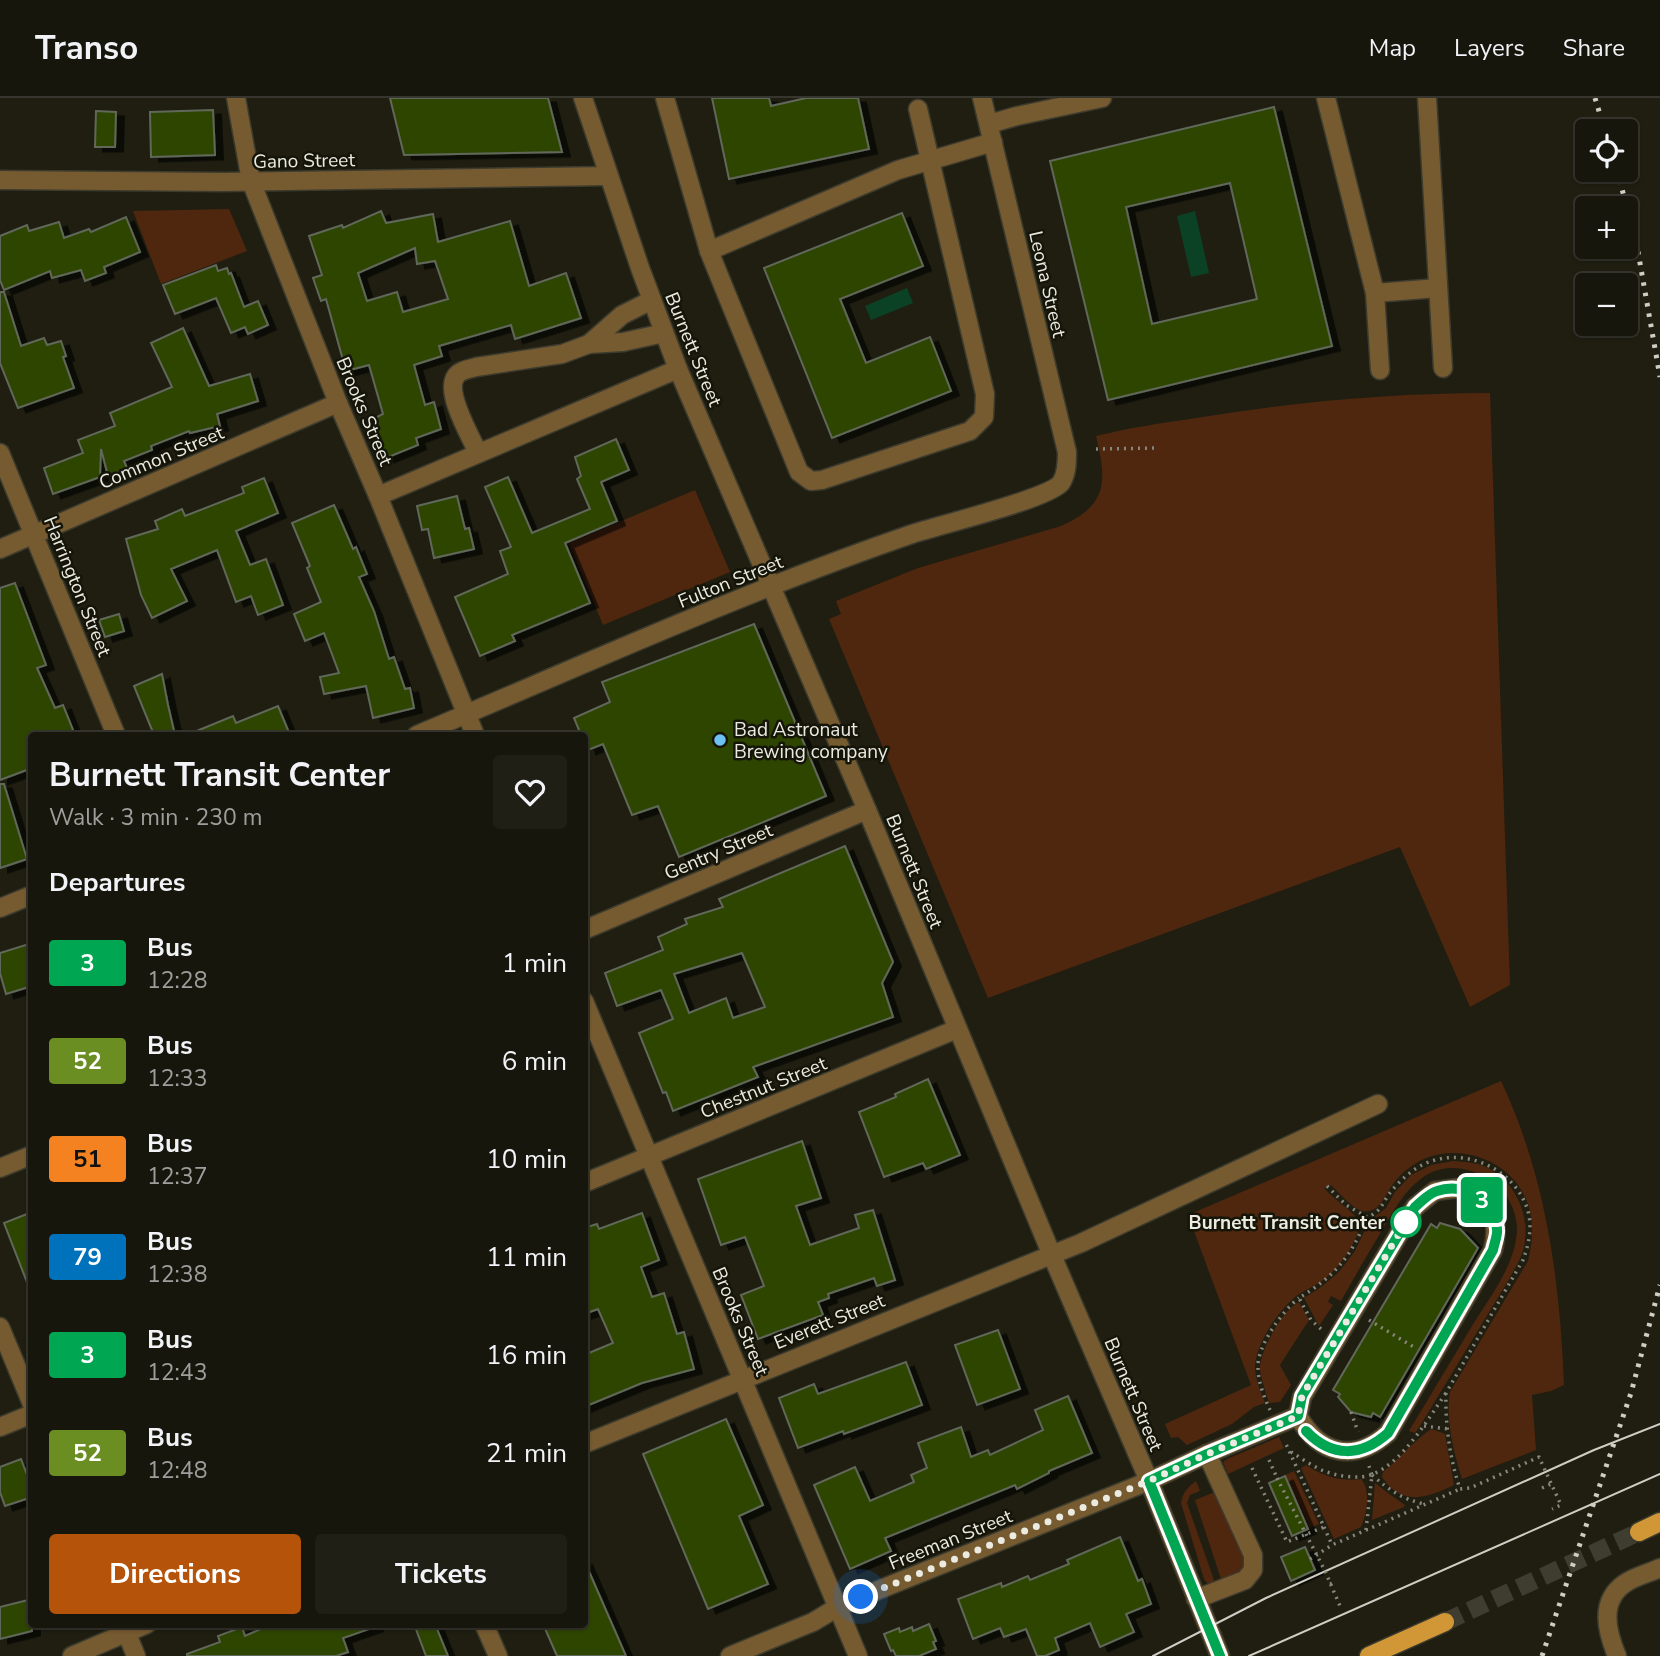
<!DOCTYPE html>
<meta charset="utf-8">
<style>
:root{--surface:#17160d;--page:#201f16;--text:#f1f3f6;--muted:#9e9f9d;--line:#36352e;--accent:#b45309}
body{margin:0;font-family:"Nunito Sans",sans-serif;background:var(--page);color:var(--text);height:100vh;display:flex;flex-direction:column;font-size:26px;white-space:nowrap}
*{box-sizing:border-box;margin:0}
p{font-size:23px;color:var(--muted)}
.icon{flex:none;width:38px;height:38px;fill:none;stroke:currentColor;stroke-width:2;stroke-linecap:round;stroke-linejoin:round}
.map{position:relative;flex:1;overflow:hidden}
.side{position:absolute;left:28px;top:634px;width:560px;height:896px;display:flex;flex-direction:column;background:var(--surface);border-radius:7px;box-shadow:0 2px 5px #0004,0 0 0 2px var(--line)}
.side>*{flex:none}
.badge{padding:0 14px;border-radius:5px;font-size:24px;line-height:46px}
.tools{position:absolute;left:1575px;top:21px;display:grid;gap:14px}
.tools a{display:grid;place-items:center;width:63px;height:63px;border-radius:7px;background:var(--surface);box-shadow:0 2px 5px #0004,0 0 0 2px var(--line);font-size:35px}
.you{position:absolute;width:35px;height:35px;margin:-18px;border:5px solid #fff;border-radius:50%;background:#1a73e8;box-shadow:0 0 0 10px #1a73e833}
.map>.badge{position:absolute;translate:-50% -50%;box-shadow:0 0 0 4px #fff}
h2{padding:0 21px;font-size:26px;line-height:63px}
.round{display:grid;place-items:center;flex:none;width:74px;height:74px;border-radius:7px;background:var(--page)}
.overview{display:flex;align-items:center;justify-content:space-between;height:119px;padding:0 21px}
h1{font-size:33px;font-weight:700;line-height:52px}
.primary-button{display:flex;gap:14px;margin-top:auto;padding:14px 21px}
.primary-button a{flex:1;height:80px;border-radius:7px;background:var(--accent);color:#fff;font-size:28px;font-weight:700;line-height:80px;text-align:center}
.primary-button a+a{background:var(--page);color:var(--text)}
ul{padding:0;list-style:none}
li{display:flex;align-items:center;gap:21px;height:98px;padding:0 21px}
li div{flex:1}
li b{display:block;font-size:26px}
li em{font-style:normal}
li .badge{min-width:77px;font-weight:700;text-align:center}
header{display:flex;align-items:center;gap:42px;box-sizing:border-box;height:98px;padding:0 35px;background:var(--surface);border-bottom:2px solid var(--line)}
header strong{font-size:33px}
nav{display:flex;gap:38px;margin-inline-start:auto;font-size:24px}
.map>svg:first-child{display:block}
.green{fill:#4f270f}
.water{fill:#0b4226}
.building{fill:#2d4503;stroke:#61675a;stroke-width:2;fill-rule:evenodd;filter:url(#shadow)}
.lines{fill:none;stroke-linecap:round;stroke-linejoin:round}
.major-tunnel{stroke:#3e3d30;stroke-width:18;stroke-dasharray:18 9;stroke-linecap:butt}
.minor-casing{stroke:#3c3b2e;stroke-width:21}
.major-casing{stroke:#3c3b2e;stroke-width:21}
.path{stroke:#88877d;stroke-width:3.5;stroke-dasharray:2 5;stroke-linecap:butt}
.minor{stroke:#765a30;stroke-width:18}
.major{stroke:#d19736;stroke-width:18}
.tram{stroke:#cfcec5;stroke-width:2}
.rail{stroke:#cfcec5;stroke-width:5;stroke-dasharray:3.5 7;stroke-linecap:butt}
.path-bridge{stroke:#88877d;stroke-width:3.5;stroke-dasharray:2 5;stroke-linecap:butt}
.line-casing{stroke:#fff;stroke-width:16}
.line{stroke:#00a651;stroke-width:10}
.walk{stroke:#ebebe2;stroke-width:7;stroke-dasharray:0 12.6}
.poi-dot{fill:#6ec2f3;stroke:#161509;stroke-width:2.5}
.stop-dot{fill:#fff;stroke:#00a651;stroke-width:3.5}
.labels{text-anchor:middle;stroke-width:5;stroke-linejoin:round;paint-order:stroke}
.street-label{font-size:19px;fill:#ebebe2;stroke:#161509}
.poi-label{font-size:19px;fill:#ebebe2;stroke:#161509;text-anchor:start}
.stop-label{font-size:19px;font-weight:bold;fill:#ebebe2;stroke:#161509;text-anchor:end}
</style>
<header>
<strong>Transo</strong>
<nav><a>Map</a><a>Layers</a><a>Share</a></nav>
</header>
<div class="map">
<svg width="1660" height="1558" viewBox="0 0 1660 1558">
<defs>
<filter id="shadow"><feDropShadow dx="8" dy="4.5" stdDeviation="0" flood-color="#0009"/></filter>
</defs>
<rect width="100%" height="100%" fill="#1f1e11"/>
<g class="green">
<polygon points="229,111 247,153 161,186 133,113"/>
<path d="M1490,295L1510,887L1470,909L1400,749L988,900L829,521L841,516L836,503L918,470L1061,428C1108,407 1107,384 1096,338C1128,330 1162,325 1196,320C1293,304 1391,295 1490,295Z"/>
<polygon points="695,392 730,474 603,527 569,445"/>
<path d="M1501,983C1546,1078 1560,1183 1564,1287L1551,1293L1532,1297L1536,1352L1462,1381C1454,1355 1445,1321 1450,1294L1528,1163C1533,1142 1535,1120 1525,1099C1508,1062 1461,1045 1424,1061C1413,1066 1401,1075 1394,1085C1387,1093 1382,1110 1370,1113C1356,1117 1340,1095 1331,1087L1324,1090C1334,1102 1354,1113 1361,1126C1355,1147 1340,1170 1322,1183C1313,1189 1302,1193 1294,1200C1277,1215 1256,1245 1255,1269C1255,1281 1261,1294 1265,1305L1254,1309L1232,1326L1187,1347L1178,1339L1171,1340L1165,1326L1251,1287L1188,1117Z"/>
<path d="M1453,1063C1464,1064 1475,1064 1486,1069C1513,1082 1529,1113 1525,1142C1524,1157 1515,1170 1508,1183L1420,1328L1415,1335L1409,1333C1430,1298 1451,1263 1472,1228C1489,1200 1515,1168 1517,1133C1518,1114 1505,1089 1488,1080C1431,1051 1406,1090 1381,1134C1367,1157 1354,1180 1341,1203L1331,1198L1328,1204L1333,1207L1319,1228L1304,1200L1321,1189L1339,1174L1355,1153L1369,1123L1386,1110L1395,1094L1411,1077L1431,1067Z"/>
<path d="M1299,1204L1309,1222L1280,1267L1291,1287L1280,1304L1269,1305C1266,1295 1262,1284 1260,1273C1258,1255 1283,1211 1299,1204Z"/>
<path d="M1432,1331L1445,1336L1454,1387C1427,1400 1402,1409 1382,1379L1383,1374C1395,1365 1423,1334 1432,1331Z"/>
<polygon points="1279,1339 1284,1350 1228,1376 1223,1364 1227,1361"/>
<path d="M1306,1367C1323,1378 1341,1384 1361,1381C1371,1392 1367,1416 1361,1429L1334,1441L1301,1370Z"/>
<polygon points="1294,1373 1319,1426 1310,1430 1285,1377"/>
<path d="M1196,1383L1200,1393L1190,1397L1187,1405L1215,1485H1207L1204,1481L1181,1405C1183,1394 1187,1390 1196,1383Z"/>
<path d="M1375,1385C1385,1393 1395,1400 1405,1407L1404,1409L1372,1422Z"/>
<path d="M1217,1393L1245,1458C1245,1477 1237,1475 1221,1481L1195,1402Z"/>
</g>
<g class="water">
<polygon points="1195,113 1209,175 1191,179 1177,118"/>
<polygon points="907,190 913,205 871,222 865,208"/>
</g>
<g class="building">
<polygon points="390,0 548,0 562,54 404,57"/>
<polygon points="712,0 769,0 771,8 806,0 858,0 869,51 729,81"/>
<path d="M1274,9L1332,248L1108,302L1050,63ZM1230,85L1257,201L1152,226L1126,109Z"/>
<polygon points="213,12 215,57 151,59 150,14"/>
<polygon points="96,13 116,14 115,49 95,49"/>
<path d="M381,113L386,125L433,116L438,144L510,123L529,188L566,175L581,220L515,241L511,227L439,248L442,258L414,267L425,307L434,304L441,331L416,340L418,347L386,360L371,322L383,316L369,267L346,273L326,201L321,203L313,180L322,177L309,138L342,127L343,130ZM415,150L417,166L435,163L448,201L403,214L397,194L367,203L358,175Z"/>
<polygon points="902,115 923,168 840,201 866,265 930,239 951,293 832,340 764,170"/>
<polygon points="126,119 140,154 104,169 106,175 85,183 81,172 52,180 50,173 4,192 0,182 0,138 27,127 29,133 59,124 64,140 89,131 91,134"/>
<polygon points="216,167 218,173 227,170 229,176 231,175 244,209 258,203 268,227 248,236 245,229 231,235 216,200 175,216 163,187"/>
<polygon points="0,194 4,194 21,248 44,240 47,247 61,243 66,258 63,259 74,290 18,310 0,265"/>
<polygon points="183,230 209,288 250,276 258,303 217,316 220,328 190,335 189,333 151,348 152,352 124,363 127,370 108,378 101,351 100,379 53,396 44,370 83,355 78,342 115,328 110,315 172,289 151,245"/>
<polygon points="616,341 629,372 601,384 617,423 565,445 590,505 512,537 515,543 480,558 455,499 508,476 500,453 511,449 485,389 508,379 532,435 590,411 577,381 581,378 575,359"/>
<polygon points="264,380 278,415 236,433 250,467 266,461 283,507 258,517 251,498 236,504 217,452 171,471 187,503 152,520 141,497 126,441 158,431 155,423 182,411 185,418 244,395 242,389"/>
<polygon points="457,398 465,431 469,430 474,451 434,460 428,431 422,432 417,408"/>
<polygon points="334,407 353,451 356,449 367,476 359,479 374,513 389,561 394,559 405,591 410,590 414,610 373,620 366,588 324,596 320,579 339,575 324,535 305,543 294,516 321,504 307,470 310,468 292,425"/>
<polygon points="15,485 46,567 37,570 55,610 63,607 75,637 32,637 32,670 0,682 0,490"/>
<polygon points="119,516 124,533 105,539 99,522"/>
<polygon points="754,526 826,698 679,759 658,708 632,717 603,646 588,652 584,637 581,637 574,620 610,604 602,584"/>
<polygon points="162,576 168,607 175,637 154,637 134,588"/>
<polygon points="278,608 290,637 187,637 233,618 236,625"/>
<polygon points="0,686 4,686 27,761 0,770"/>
<path d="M845,748L893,864L882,885L893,919L753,969L758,979L673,1013L666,994L663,995L639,935L673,921L661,892L617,908L605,875L663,852L658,839L687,826L685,821L723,809L719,801ZM742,855L765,909L733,920L726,900L689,915L674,876Z"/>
<polygon points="32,845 32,888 6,896 0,875 0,855"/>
<polygon points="928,981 960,1057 926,1071 923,1065 884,1079 859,1014 896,999 895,996"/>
<polygon points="802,1043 821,1100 796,1108 810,1147 859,1130 855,1117 873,1112 895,1182 877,1188 874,1180 828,1196 829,1200 818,1204 823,1217 758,1241 741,1197 764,1188 745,1139 721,1147 698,1081"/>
<polygon points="32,1114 32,1192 30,1192 4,1125"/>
<polygon points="642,1115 659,1162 641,1169 652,1199 664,1195 677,1236 684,1234 694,1271 642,1285 584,1309 584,1257 613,1245 598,1211 584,1216 584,1130 597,1126 599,1131"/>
<polygon points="1440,1125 1460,1131 1478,1150 1380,1319 1373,1315 1371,1319 1351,1314 1338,1299 1340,1296 1333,1292 1431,1126 1437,1130"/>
<polygon points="998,1232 1020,1291 977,1307 955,1247"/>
<polygon points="906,1264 922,1307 844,1336 843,1333 798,1350 779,1300 814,1286 818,1296"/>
<polygon points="1068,1298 1092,1355 1049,1373 1049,1375 1017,1391 1015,1387 885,1440 891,1453 850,1471 814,1387 855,1369 870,1403 914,1384 911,1377 927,1370 918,1345 961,1329 971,1359 988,1352 990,1357 1043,1332 1035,1312"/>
<polygon points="726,1321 763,1407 739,1418 768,1486 708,1511 643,1356"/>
<polygon points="21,1361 32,1390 32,1399 5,1408 0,1394 0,1369"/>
<polygon points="1285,1378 1308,1431 1292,1438 1269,1385"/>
<polygon points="1120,1439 1138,1483 1142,1481 1151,1506 1126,1516 1134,1534 1100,1549 1090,1525 1055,1540 1059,1552 1045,1558 1037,1558 1026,1531 1004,1539 1000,1530 973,1541 958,1501 1001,1485 1002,1489 1028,1478 1030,1482 1069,1466 1067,1462"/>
<polygon points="1305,1449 1315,1472 1291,1483 1281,1459"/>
<polygon points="584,1462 626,1558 557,1558 543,1526 584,1526"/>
<polygon points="32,1501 32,1533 0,1541 0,1509"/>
<polygon points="272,1526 374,1526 375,1529 343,1540 348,1554 336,1558 187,1558 187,1556 220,1544 218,1538 242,1529 245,1538"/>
<polygon points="414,1526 435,1526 448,1558 426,1558"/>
<polygon points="929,1526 936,1543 933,1544 936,1551 919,1558 896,1558 893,1552 891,1553 884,1536 899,1530 900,1534 912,1529 913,1533"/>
</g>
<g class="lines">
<polyline class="major-tunnel" points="1445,1524 1639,1434"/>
<g class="minor-casing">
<g id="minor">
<polyline points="236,0 251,83 338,305 378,398 475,637"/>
<polyline points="583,0 640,170 678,271 867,712 1051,1155 1149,1383 1220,1558"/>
<polyline points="665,0 709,153 799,374 811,383 822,382 970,333 984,319 985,296 918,11"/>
<polyline points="1326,0 1375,195 1380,272"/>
<polyline points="1427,0 1443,270"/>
<polyline points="989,26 1017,18 1102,0"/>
<polyline points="0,82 223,84 609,78"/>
<polyline points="709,153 898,72 993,44"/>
<polyline points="1375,195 1438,190"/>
<polyline points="589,246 623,244 664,235"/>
<polyline points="0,355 116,637"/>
<path d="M478,355C471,339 444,294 456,278C460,272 470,271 476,269L562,256L589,246L622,217L652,202"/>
<polyline points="378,398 678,271"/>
<polyline points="0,451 338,305"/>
<path d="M417,637C581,568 743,494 912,436C939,427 1048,401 1061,385C1067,376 1067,364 1067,354L982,0"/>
<polyline points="0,810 32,797"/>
<polyline points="584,832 867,712"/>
<polyline points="584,903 858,1558"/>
<polyline points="0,1070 32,1057"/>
<polyline points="584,1085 957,931"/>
<path d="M1459,1090C1491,1102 1501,1118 1493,1152L1388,1335C1354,1365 1320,1357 1298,1318L1302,1299L1415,1109L1435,1093Z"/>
<polyline points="0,1229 32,1306"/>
<polyline points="0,1329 32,1316"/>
<polyline points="584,1346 1081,1145 1378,1006"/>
<polyline points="1196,1501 1245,1482 1253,1472 1253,1457 1207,1356"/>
<polyline points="123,1526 136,1558"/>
<polyline points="484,1526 498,1558"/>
<polyline points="72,1558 147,1526"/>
<polyline points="730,1558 813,1524 838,1509 861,1499 1149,1383 1207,1356 1298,1318"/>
<path d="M1617,1558C1607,1534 1599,1504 1624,1486C1633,1479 1649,1475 1660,1470"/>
</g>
</g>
<g class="major-casing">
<g id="major">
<polyline points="1639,1434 1660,1424"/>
<polyline points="1369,1558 1445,1524"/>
</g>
</g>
<g class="path">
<polyline points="1096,351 1159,350"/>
<path d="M1327,1088L1346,1107L1367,1119C1380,1115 1382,1106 1389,1096C1401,1081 1416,1067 1435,1062C1472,1052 1514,1073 1527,1110C1533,1127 1529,1146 1523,1162L1446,1295C1445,1327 1450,1361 1460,1391L1470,1390L1539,1359L1561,1407L1552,1411"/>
<polyline points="1369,1222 1417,1251"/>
<path d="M1321,1231L1311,1222L1299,1200C1335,1178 1352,1158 1367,1119"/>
<path d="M1270,1312C1264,1299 1258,1284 1258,1269C1257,1248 1283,1212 1299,1200"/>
<polyline points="1351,1314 1358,1334"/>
<polyline points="1424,1328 1448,1331"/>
<path d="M1291,1354C1301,1360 1312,1368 1324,1373C1337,1378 1360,1382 1373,1376C1403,1364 1428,1321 1446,1295"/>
<polyline points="1269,1362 1277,1380"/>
<polyline points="1252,1370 1287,1444 1324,1429 1285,1344"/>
<path d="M1372,1377C1389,1392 1402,1401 1424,1406"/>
<polyline points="1542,1390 1551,1386"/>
<polyline points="1324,1429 1332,1447"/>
<polyline points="1366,1432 1372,1377 1369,1368"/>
<polyline points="1310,1461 1332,1447 1460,1391"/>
<polyline points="1330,1486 1333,1485"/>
</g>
<use href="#minor" class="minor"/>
<use href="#major" class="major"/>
<g class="tram">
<polyline points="1153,1558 1266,1500 1594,1352 1660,1326"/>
<polyline points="1249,1558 1660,1376"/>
</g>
<g class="rail">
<polyline points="1595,0 1605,33"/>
<polyline points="1617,72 1637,148 1660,279"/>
<polyline points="1542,1558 1631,1295 1660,1187"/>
</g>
<polyline class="path-bridge" points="1277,1380 1325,1473 1340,1508 1343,1506"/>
</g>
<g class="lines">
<g class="line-casing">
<path id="line" d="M1220,1558L1149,1383L1207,1356L1298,1318L1302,1298L1415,1109C1421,1104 1429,1095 1437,1093C1464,1084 1494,1101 1497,1131C1498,1137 1494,1146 1493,1152L1388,1335C1361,1359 1332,1360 1306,1333"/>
</g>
<use href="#line" class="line"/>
<polyline class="walk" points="861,1499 1149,1383 1207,1356 1298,1318 1302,1298 1406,1124"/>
</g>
<circle class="poi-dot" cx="720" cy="642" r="7"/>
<circle class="stop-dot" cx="1406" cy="1124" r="14"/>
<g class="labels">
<g class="street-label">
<text transform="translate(304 62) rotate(-1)" y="7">Gano Street</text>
<text transform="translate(1048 186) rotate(77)" y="7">Leona Street</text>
<text transform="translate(694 251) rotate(68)" y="7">Burnett Street</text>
<text transform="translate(365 313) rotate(67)" y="7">Brooks Street</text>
<text transform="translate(161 359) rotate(-23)" y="7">Common Street</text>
<text transform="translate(730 483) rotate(-22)" y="7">Fulton Street</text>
<text transform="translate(78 488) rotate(68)" y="7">Harrington Street</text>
<text transform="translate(718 753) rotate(-23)" y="7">Gentry Street</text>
<text transform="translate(915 773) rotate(68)" y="7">Burnett Street</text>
<text transform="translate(763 989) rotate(-22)" y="7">Chestnut Street</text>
<text transform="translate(741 1223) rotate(67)" y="7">Brooks Street</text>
<text transform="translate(829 1223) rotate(-22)" y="7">Everett Street</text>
<text transform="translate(1134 1296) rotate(67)" y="7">Burnett Street</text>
<text transform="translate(950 1441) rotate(-22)" y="7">Freeman Street</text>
</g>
<g class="poi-label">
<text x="734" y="638">Bad Astronaut<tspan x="734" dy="22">Brewing company</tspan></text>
</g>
<g class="stop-label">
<text x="1385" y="1131">Burnett Transit Center</text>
</g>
</g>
</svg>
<div class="tools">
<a><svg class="icon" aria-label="locate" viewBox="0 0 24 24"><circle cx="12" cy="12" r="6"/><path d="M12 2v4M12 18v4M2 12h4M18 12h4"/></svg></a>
<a>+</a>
<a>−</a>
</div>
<div class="you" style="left:861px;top:1499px"></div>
<b class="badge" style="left:1482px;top:1102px;background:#00a651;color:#fff">3</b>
<section class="side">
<div class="overview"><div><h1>Burnett Transit Center</h1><p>Walk · 3 min · 230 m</p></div><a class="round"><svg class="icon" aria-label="heart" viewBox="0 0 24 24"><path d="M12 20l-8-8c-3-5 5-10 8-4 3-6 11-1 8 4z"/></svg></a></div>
<h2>Departures</h2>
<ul>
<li><span class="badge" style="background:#00a651;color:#fff">3</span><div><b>Bus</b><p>12:28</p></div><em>1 min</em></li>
<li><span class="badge" style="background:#6b8e23;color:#fff">52</span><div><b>Bus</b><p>12:33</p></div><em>6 min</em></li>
<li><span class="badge" style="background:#f58220;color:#111">51</span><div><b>Bus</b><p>12:37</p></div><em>10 min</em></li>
<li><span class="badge" style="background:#0072bc;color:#fff">79</span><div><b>Bus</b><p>12:38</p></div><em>11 min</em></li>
<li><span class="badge" style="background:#00a651;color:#fff">3</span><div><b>Bus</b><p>12:43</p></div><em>16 min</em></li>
<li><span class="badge" style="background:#6b8e23;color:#fff">52</span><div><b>Bus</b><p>12:48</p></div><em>21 min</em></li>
</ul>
<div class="primary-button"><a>Directions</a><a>Tickets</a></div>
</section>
</div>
